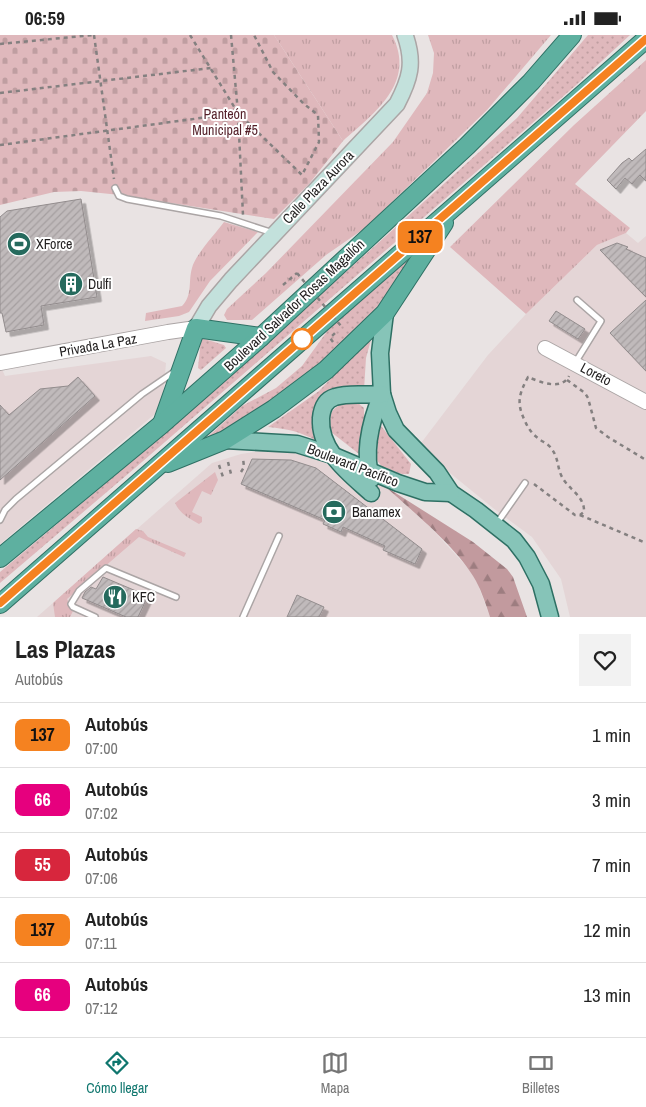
<!DOCTYPE html>
<html lang="es">
<meta charset="utf-8">
<style>
:root{--surface:#fff;--page:#f2f2f2;--text:#222;--muted:#767676;--line:#e0e0e0;--accent:#0f766e}
body{margin:0;font-family:"Archivo Narrow",sans-serif;background:var(--page);color:var(--text);height:100vh;display:flex;flex-direction:column;font-size:19px;white-space:nowrap}
*{box-sizing:border-box;margin:0}
p{font-size:16px;color:var(--muted)}
.icon{flex:none;width:28px;height:28px;fill:none;stroke:currentColor;stroke-width:2;stroke-linecap:round;stroke-linejoin:round}
.map{position:relative;height:582px;overflow:hidden}
.sheet{display:flex;flex-direction:column;background:var(--surface);flex:1}
.sheet>*{flex:none}
.badge{padding:0 10px;border-radius:8px;font-size:18px;line-height:32px}
.map>.badge{position:absolute;translate:-50% -50%;box-shadow:0 0 0 2px #fff}
.round{display:grid;place-items:center;flex:none;width:52px;height:52px;border-radius:0px;background:var(--page)}
.headline{display:flex;align-items:center;justify-content:space-between;height:85px;padding:0 15px}
h1{font-size:24px;font-weight:700;line-height:38px}
ul{padding:0;list-style:none}
li{display:flex;align-items:center;gap:15px;height:65px;padding:0 15px;border-top:1px solid var(--line)}
li div{flex:1}
li b{display:block;font-size:19px}
li em{font-style:normal}
li .badge{min-width:55px;font-weight:700;text-align:center}
.status{display:flex;justify-content:space-between;align-items:center;height:35px;padding:0 25px;background:var(--surface);direction:ltr}
.status svg{height:14px;fill:currentColor}
.dock{display:flex;justify-content:space-around;align-items:center;height:70px;border-top:1px solid var(--line);background:var(--surface);font-size:14px;color:var(--muted)}
.dock a{display:grid;justify-items:center;gap:2px}
.dock .current{color:var(--accent)}
.map>svg:first-child{display:block}
.built{fill:#e4d5d6}
.grass{fill:url(#grass-tufts)}
.forest{fill:url(#forest-firs)}
.cemetery{fill:url(#cemetery-stones)}
.park{fill:url(#park-dots)}
.building{fill:url(#building-hatch);stroke:#928c8d;filter:url(#shadow)}
.lines{fill:none;stroke-linecap:round;stroke-linejoin:round}
.service-casing{stroke:#aba5a5;stroke-width:8}
.tertiary-casing{stroke:#aba5a5;stroke-width:16}
.secondary-casing{stroke:#aba5a5;stroke-width:18}
.primary-casing{stroke:#2e7064;stroke-width:19}
.trunk-casing{stroke:#2e7064;stroke-width:20}
.path{stroke:#848080;stroke-width:2.5;stroke-dasharray:4 4;stroke-linecap:butt}
.service{stroke:#fff;stroke-width:5}
.tertiary{stroke:#fff;stroke-width:14}
.secondary{stroke:#c3e1dc;stroke-width:15}
.primary{stroke:#86c4b8;stroke-width:16}
.trunk{stroke:#5eb0a0;stroke-width:18}
.path-bridge{stroke:#848080;stroke-width:2.5;stroke-dasharray:4 4;stroke-linecap:butt}
.line-casing{stroke:#fff;stroke-width:11}
.line{stroke:#f58220;stroke-width:8}
.stop-dot{fill:#fff;stroke:#f58220;stroke-width:2.5}
.labels{text-anchor:middle;stroke-width:4;stroke-linejoin:round;paint-order:stroke}
.park-label{font-size:14px;fill:#531f28;stroke:#fff}
.street-label{font-size:14px;fill:#201e1e;stroke:#fff}
.poi-label{font-size:14px;fill:#201e1e;stroke:#fff;text-anchor:start}
</style>
<div class="status"><b>06:59</b><svg viewBox="0 0 49 12"><path d="M0 12V9h3v3zM5 12V6h3v6zM10 12V3h3v9zM15 12V0h3v12zM26 1h20v11H26zM47 4h2v5h-2z"/></svg></div>
<div class="map">
<svg width="646" height="582" viewBox="0 0 646 582">
<defs>
<pattern id="grass-tufts" width="24" height="20" patternUnits="userSpaceOnUse" patternTransform="scale(1.25)"><rect width="24" height="20" fill="#dfb8bc"/><path d="M3 7l-1-3M5 7V3M7 7l1-3M15 17l-1-3M17 17v-4M19 17l1-3" fill="none" stroke="#bf9ea1"/></pattern>
<pattern id="forest-firs" width="22" height="20" patternUnits="userSpaceOnUse" patternTransform="scale(1.25)"><rect width="22" height="20" fill="#c29a9e"/><path d="M5 1l3.5 6h-7zM16 11l3.5 6h-7z" fill="#9d7d80"/></pattern>
<pattern id="cemetery-stones" width="16" height="16" patternUnits="userSpaceOnUse" patternTransform="scale(1.25)"><rect width="16" height="16" fill="#dfb8bc"/><path d="M2 7V4a2 2 0 0 1 4 0v3zM10 15v-3a2 2 0 0 1 4 0v3z" fill="#bf9ea1"/></pattern>
<pattern id="park-dots" width="8" height="8" patternUnits="userSpaceOnUse" patternTransform="scale(1.25)"><rect width="8" height="8" fill="#dfb8bc"/><path d="M2 2h.1M6 6h.1" fill="none" stroke="#bf9ea1" stroke-width="1.8" stroke-linecap="round"/></pattern>
<pattern id="building-hatch" width="6" height="6" patternUnits="userSpaceOnUse" patternTransform="scale(1.25)"><rect width="6" height="6" fill="#c0babb"/><path d="M-1 1l2-2M0 6l6-6M5 7l2-2" fill="none" stroke="#a59fa0"/></pattern>
<filter id="shadow"><feDropShadow dx="4.5" dy="4.5" stdDeviation="0" flood-color="#0004"/></filter>
</defs>
<rect width="100%" height="100%" fill="#e9e3e3"/>
<g class="built">
<polygon points="626,198 638,208 646,201 646,582 570,582 561,544 532,502 493,473 418,412 488,320 526,279 597,210"/>
<polygon points="151,321 166,328 162,373 0,509 0,330 5,341"/>
<polygon points="261,416 294,418 324,426 386,452 430,492 468,533 477,547 490,582 37,582 212,428 241,419"/>
</g>
<g class="grass">
<path d="M274,0H392C417,48 374,78 343,106Z"/>
<polygon points="428,0 551,0 487,75 365,193 326,220 252,285 227,285 224,280 227,274 266,238 393,107 427,58 433,38 434,18"/>
<polygon points="646,25 646,76 575,149 630,193 626,198 597,210 526,279 450,212 574,90"/>
<path d="M224,187L258,197L210,246L189,277L179,281L145,286L146,278L182,271C193,260 188,246 192,233C195,220 216,198 224,187Z"/>
<path d="M215,437L218,445L211,460L202,456L192,477L202,482V487L199,489C189,483 180,479 175,468Z"/>
<polygon points="136,494 143,496 148,502 186,518 184,522 139,502 67,564 73,576 70,582 55,582 53,568"/>
</g>
<path class="forest" d="M386,452L473,507L507,534L513,542L527,582H490C486,570 482,557 476,546C458,513 414,478 386,452Z"/>
<polygon class="cemetery" points="0,0 274,0 343,106 309,149 274,184 120,160 81,156 54,157 0,170"/>
<g class="park">
<polygon points="588,0 630,0 575,51 135,433 0,548 0,537 131,427 366,219 517,83"/>
<polygon points="450,188 346,311 281,361 234,391 202,407 242,371 276,353 302,331 328,295"/>
<path d="M372,301L366,323L364,355C318,357 309,355 317,406C299,396 288,394 268,392L319,356Z"/>
<polygon points="201,303 224,310 226,313 201,335 198,333"/>
<path d="M349,366L358,368L364,373V414L362,418L359,419L331,397C324,380 334,371 349,366Z"/>
<polygon points="378,387 411,429 409,439 402,439 382,432 377,425"/>
</g>
<g class="building">
<polygon points="646,114 646,146 640,140 632,149 625,143 616,154 607,145 622,128 629,123 632,126"/>
<polygon points="81,164 97,262 41,271 44,290 6,297 2,278 0,278 0,182 7,176"/>
<polygon points="617,208 628,212 626,214 646,223 646,262 600,215"/>
<polygon points="646,265 646,336 610,298"/>
<polygon points="556,276 585,294 578,304 549,286"/>
<polygon points="78,342 95,361 0,445 0,370 9,380 40,354 68,351"/>
<polygon points="252,424 291,425 316,433 422,514 415,529 383,515 385,511 343,492 341,497 323,489 325,485 241,449"/>
<polygon points="103,542 148,561 138,582 126,582 82,563 85,557 91,552 96,554"/>
<polygon points="297,560 324,572 319,582 287,582"/>
</g>
<g class="lines">
<g class="service-casing">
<g id="service">
<polyline points="115,153 119,161 127,164 221,181 273,198"/>
<polyline points="575,328 601,286 577,265"/>
<polyline points="0,485 5,475 16,464 142,359 174,337"/>
<polyline points="497,488 525,448"/>
<polyline points="95,582 73,572 71,569 79,556 106,533 176,562"/>
<polyline points="243,582 279,501"/>
</g>
</g>
<g class="tertiary-casing">
<g id="tertiary">
<polyline points="545,313 646,367"/>
<polyline points="0,328 168,297 196,293"/>
</g>
</g>
<g class="secondary-casing">
<path id="secondary" d="M196,293L209,271L231,245L397,69C410,44 415,28 405,0"/>
</g>
<g class="primary-casing">
<g id="primary">
<polyline points="385,278 380,318 382,359 388,378 396,395 437,437 451,458 476,475 514,505 527,522 541,549 550,582"/>
<polyline points="225,405 297,409 332,420 398,448 425,457 451,458"/>
<path d="M371,444C363,416 371,385 382,359"/>
<path d="M371,458C349,438 319,416 321,383C322,373 325,365 335,362C350,357 367,361 382,359"/>
</g>
</g>
<g class="trunk-casing">
<g id="trunk">
<polyline points="163,386 196,293 261,302"/>
<polyline points="168,428 225,405 274,374 326,335 385,278 444,188"/>
<polyline points="0,523 162,389 261,302 467,111 531,47 572,0"/>
<polyline points="0,569 646,4"/>
</g>
</g>
<g class="path">
<polyline points="94,0 114,144"/>
<polyline points="190,0 238,78 302,140 319,107 318,80 304,69 273,37 254,0"/>
<polyline points="231,0 238,78 243,180"/>
<polyline points="0,9 93,0"/>
<polyline points="0,58 211,33"/>
<polyline points="0,110 238,78"/>
<polyline points="283,250 297,238"/>
<polyline points="333,307 330,303 335,298"/>
<polyline points="567,345 585,358 588,363 596,393 608,402 646,425"/>
<polyline points="228,427 231,439"/>
<polyline points="219,430 223,442"/>
<polyline points="241,437 244,432 243,423"/>
<path d="M534,449L575,480H580L584,477C585,461 568,454 562,442C557,433 559,423 551,413C548,409 543,407 539,404C532,399 528,393 525,386C516,368 519,359 528,342C540,347 561,356 569,341"/>
<polyline points="580,480 646,508"/>
</g>
<use href="#service" class="service"/>
<use href="#tertiary" class="tertiary"/>
<use href="#secondary" class="secondary"/>
<use href="#primary" class="primary"/>
<use href="#trunk" class="trunk"/>
<polyline class="path-bridge" points="297,238 341,291"/>
</g>
<g class="lines">
<g class="line-casing">
<polyline id="line" points="0,568 646,4"/>
</g>
<use href="#line" class="line"/>
</g>
<defs>
<g id="stadium-disc" transform="scale(1.25)"><circle r="9.5" fill="#256a5d" stroke="#fff"/><path d="M0-5a6.5 5 0 1 0 0 10a6.5 5 0 1 0 0-10ZM-3.5-1.8h7v3.6h-7Z" fill="#fff"/></g>
<g id="building-disc" transform="scale(1.25)"><circle r="9.5" fill="#256a5d" stroke="#fff"/><path d="M-4-6H4V6H1V3H-1V6H-4ZM-2.5-4.3h1.7v1.8h-1.7ZM.8-4.3h1.7v1.8H.8ZM-2.5-1h1.7V.8h-1.7ZM.8-1h1.7V.8H.8Z" fill="#fff"/></g>
<g id="bank-disc" transform="scale(1.25)"><circle r="9.5" fill="#256a5d" stroke="#fff"/><path d="M-6-4H6V4H-6ZM0-2.3a2.3 2.3 0 1 0 0 4.6a2.3 2.3 0 1 0 0-4.6Z" fill="#fff"/></g>
<g id="restaurant-disc" transform="scale(1.25)"><circle r="9.5" fill="#256a5d" stroke="#fff"/><path d="M-5-6h1v4h1v-4h1v4h1v-4h1v5L-1.5 .5V6h-2V.5L-5-1ZM5-6V6H3V1.5H1.5Q1.5-4 5-6Z" fill="#fff"/></g>
</defs>
<g fill-rule="evenodd">
<use href="#stadium-disc" x="19" y="209"/>
<use href="#building-disc" x="71" y="249"/>
<use href="#bank-disc" x="334" y="477"/>
<use href="#restaurant-disc" x="115" y="562"/>
</g>
<circle class="stop-dot" cx="302" cy="304" r="10"/>
<g class="labels">
<g class="park-label">
<text x="225" y="84">Panteón<tspan x="225" dy="16">Municipal #5</tspan></text>
</g>
<g class="street-label">
<text transform="translate(318 152) rotate(-46)" y="5">Calle Plaza Aurora</text>
<text transform="translate(294 270) rotate(-43)" y="5">Boulevard Salvador Rosas Magallón</text>
<text transform="translate(98 310) rotate(-10)" y="5">Privada La Paz</text>
<text transform="translate(596 339) rotate(28)" y="5">Loreto</text>
<text transform="translate(353 430) rotate(21)" y="5">Boulevard Pacífico</text>
</g>
<g class="poi-label">
<text x="36" y="214">XForce</text>
<text x="88" y="254">Dulfi</text>
<text x="352" y="482">Banamex</text>
<text x="132" y="567">KFC</text>
</g>
</g>
</svg>
<b class="badge" style="left:420px;top:202px;background:#f58220;color:#111">137</b>
</div>
<section class="sheet">
<div class="headline"><div><h1>Las Plazas</h1><p>Autobús</p></div><a class="round"><svg class="icon" aria-label="heart" viewBox="0 0 24 24"><path d="M12 20l-8-8c-3-5 5-10 8-4 3-6 11-1 8 4z"/></svg></a></div>
<ul>
<li><span class="badge" style="background:#f58220;color:#111">137</span><div><b>Autobús</b><p>07:00</p></div><em>1 min</em></li>
<li><span class="badge" style="background:#e6007e;color:#fff">66</span><div><b>Autobús</b><p>07:02</p></div><em>3 min</em></li>
<li><span class="badge" style="background:#d7263d;color:#fff">55</span><div><b>Autobús</b><p>07:06</p></div><em>7 min</em></li>
<li><span class="badge" style="background:#f58220;color:#111">137</span><div><b>Autobús</b><p>07:11</p></div><em>12 min</em></li>
<li><span class="badge" style="background:#e6007e;color:#fff">66</span><div><b>Autobús</b><p>07:12</p></div><em>13 min</em></li>
</ul>
</section>
<nav class="dock">
<a class="current"><svg class="icon" aria-label="directions" viewBox="0 0 24 24"><path d="M12 3l9 9-9 9-9-9zM9 14v-3h6M13 9l2 2-2 2"/></svg>Cómo llegar</a>
<a><svg class="icon" aria-label="map" viewBox="0 0 24 24"><path d="M3 6l6-2 6 2 6-2v14l-6 2-6-2-6 2zM9 4v14M15 6v14"/></svg>Mapa</a>
<a><svg class="icon" aria-label="tickets" viewBox="0 0 24 24"><path d="M3 7h18v10H3zM15 7v10"/></svg>Billetes</a>
</nav>
